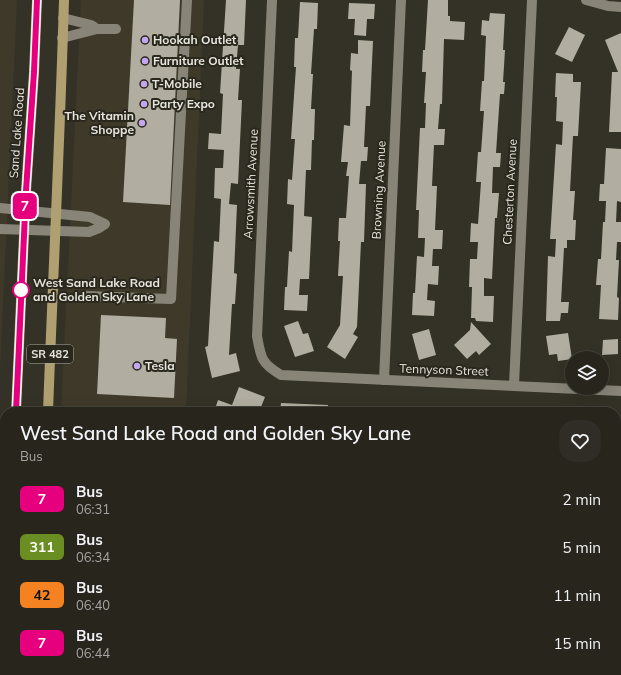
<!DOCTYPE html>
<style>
:root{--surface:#27251c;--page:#2f2d25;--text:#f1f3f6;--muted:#a4a5a3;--line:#43423b}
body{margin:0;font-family:Mulish,sans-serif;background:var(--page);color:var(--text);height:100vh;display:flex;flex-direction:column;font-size:15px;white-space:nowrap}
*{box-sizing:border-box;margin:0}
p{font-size:13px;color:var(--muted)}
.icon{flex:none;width:22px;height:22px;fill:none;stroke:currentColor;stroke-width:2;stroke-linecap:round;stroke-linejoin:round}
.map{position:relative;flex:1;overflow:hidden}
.side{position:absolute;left:0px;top:407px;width:621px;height:268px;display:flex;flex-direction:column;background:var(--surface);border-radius:16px 16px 0 0;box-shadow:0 4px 16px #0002,0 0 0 1px var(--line)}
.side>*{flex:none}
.badge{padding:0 8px;border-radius:6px;font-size:14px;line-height:26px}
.buttons{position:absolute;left:565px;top:351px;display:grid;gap:8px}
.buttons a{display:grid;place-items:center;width:44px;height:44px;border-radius:50%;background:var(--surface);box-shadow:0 4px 16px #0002,0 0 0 1px var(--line);font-size:20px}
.map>.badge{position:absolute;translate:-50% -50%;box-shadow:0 0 0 2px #fff}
.round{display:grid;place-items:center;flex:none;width:42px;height:42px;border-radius:16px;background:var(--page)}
.summary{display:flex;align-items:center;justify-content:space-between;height:68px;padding:0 20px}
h1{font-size:19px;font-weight:600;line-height:30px}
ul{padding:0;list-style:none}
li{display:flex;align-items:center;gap:12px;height:48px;padding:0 20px}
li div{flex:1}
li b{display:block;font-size:15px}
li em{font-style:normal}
li .badge{min-width:44px;font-weight:700;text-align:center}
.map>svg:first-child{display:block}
.built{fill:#3f3929}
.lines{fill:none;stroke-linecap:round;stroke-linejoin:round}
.stream{stroke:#2c0a4b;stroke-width:3}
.building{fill:#b1ada0}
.minor{stroke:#888478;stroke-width:10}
.major{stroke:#b0a071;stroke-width:10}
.line-casing{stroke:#fff;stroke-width:9}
.line{stroke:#e6007e;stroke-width:6}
.poi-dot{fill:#c4a7f1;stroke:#2a271d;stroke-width:1.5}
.stop-dot{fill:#fff;stroke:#e6007e;stroke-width:2}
.labels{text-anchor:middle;stroke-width:4;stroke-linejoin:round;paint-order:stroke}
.shield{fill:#2a271d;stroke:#aeaba3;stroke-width:1}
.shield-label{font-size:11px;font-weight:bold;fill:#e6e4dd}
.poi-label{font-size:12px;font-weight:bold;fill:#e6e4dd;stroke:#2a271d;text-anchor:start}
.street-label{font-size:12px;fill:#e6e4dd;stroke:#2a271d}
.stop-label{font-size:12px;font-weight:bold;fill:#e6e4dd;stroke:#2a271d;text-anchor:start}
</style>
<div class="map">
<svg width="621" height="675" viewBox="0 0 621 675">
<rect width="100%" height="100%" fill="#343126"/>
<g class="built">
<polygon points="0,0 17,0 0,371"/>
<polygon points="81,0 204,0 186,412 61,412"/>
<polygon points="616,477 621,477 621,675 85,675 85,670 616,670"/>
</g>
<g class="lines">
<polyline class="stream" points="616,468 621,468"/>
</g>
<g class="building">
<polygon points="134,0 180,0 170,205 123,202"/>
<polygon points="226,0 246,0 244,45 238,45 236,69 240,69 238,100 242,100 238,184 231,183 229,204 237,205 234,273 237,274 235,304 232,304 229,355 236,353 240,371 212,378 205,347 208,346 214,241 219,242 221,199 214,198 215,168 223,168 224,150 208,149 209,133 221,134 223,94 220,93"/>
<polygon points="428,0 448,0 448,16 450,16 450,21 465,22 464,40 444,39 442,104 440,104 438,129 445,129 444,145 434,145 432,186 437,186 435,230 443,230 442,249 433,249 432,266 439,266 438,285 428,284 427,300 435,301 434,316 412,315 413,293 415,293 417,256 424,257 425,238 418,238 419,210 416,210 420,128 425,128 426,103 424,103 426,72 422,72 423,50 425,50"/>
<polygon points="300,2 318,3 317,29 314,29 311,74 313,74 311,109 315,109 314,140 312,140 311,170 306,170 304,216 312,217 309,279 300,279 299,295 308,295 307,311 284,310 285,287 287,287 289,251 292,252 294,205 287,204 288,179 292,180 295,139 291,139 296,67 294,67 295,38 298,38"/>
<polygon points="349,3 375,4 374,19 367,19 366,36 354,35 355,19 348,19"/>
<polygon points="490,13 505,14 503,50 505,50 503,82 505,82 504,94 500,94 496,153 501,153 500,167 493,167 492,193 499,193 497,218 495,218 492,279 484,278 484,296 494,296 493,322 476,321 475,318 471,318 472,287 469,287 470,259 477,259 478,242 470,242 471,223 478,224 481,182 476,182 478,152 481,152 484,111 480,111 482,81 484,81 486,36 481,35 482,20 489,21"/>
<polygon points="569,27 585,35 572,62 555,54"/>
<polygon points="621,33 621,132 609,132 612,72 618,72 605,40"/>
<polygon points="358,40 373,41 370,106 366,106 364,147 368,147 367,161 361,161 359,184 366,184 364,242 361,242 357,327 353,334 358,337 345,359 327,347 340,325 343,276 338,276 340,241 338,241 339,218 346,218 349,176 346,176 348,162 341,162 344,125 350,126 352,71 350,70 351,53 358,54"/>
<polygon points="556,73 573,74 573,82 581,82 578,136 573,136 570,191 575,191 573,220 576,220 575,240 567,240 567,248 564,248 561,302 569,302 568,313 561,313 560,321 546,321 548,256 555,257 556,239 550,239 556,144 562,145 563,122 556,121 557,97 555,97"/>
<polygon points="606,148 621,149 621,202 617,201 616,222 621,222 621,242 617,242 616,260 619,260 617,297 619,298 618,320 599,319 601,285 596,285 598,259 601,259 603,222 605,222 606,201 599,201 600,184 604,184"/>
<polygon points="101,315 166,318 165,338 177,339 174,398 97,394"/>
<polygon points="298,321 303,334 308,333 314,351 295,357 284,326"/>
<polygon points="471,322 491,344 479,355 476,351 467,359 454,345 470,330"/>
<polygon points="429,329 436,355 419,360 412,334"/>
<polygon points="568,333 572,359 558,361 557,354 549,355 546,336"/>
<polygon points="618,339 618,354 602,355 603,340"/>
<polygon points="239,387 265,397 259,412 238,412 231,409 230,412 214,412 218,400 232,405"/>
<polygon points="281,403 328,405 328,412 280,412"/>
</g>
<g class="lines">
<g class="minor">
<path d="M272,0L257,336C261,358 261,363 281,375L621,391"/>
<polyline points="586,0 608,6 621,7"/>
<polyline points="63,18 91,25 97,29"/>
<polyline points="62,38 97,29 116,29"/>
<polyline points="0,208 90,217 105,224 99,228 89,232 0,229"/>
<polyline points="86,296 171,299 187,0"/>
<polyline points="384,380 401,0"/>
<polyline points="514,385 532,0"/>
<polyline points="0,662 1,549 5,538"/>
<polyline points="229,675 229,670"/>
<polyline points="388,675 389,670"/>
<polyline points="535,675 535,670"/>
</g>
<g class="major">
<polyline points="16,412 26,191 34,73 37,0"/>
<path d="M48,412C53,275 60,137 64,0"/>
<polyline points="12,670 12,675"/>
<polyline points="26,670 29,675"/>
<polyline points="44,670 44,675"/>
</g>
</g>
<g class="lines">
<g class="line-casing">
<polyline id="line" points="16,412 26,191 34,72 37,0"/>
</g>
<use href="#line" class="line"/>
</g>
<g class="poi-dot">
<circle cx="145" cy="40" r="4"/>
<circle cx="145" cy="61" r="4"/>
<circle cx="144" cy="84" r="4"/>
<circle cx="144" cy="104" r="4"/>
<circle cx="142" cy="123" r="4"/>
<circle cx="137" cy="366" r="4"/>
</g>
<circle class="stop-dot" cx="21" cy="290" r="8"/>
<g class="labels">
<rect class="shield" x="27" y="345" width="46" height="18" rx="3"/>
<g class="shield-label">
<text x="50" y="358">SR 482</text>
</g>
<g class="poi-label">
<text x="153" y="44">Hookah Outlet</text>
<text x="153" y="65">Furniture Outlet</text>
<text x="152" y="88">T-Mobile</text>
<text x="152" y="108">Party Expo</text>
<text x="134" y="120" text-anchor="end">The Vitamin<tspan x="134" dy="14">Shoppe</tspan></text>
<text x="145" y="370">Tesla</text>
</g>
<g class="street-label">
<text transform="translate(17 133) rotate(-86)" y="4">Sand Lake Road</text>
<text transform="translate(251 184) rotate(-87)" y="4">Arrowsmith Avenue</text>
<text transform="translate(379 190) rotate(-87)" y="4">Browning Avenue</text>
<text transform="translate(510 192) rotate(-87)" y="4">Chesterton Avenue</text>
<text transform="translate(444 370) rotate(2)" y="4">Tennyson Street</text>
</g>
<g class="stop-label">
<text x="33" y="287">West Sand Lake Road<tspan x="33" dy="14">and Golden Sky Lane</tspan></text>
</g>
</g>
</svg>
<div class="buttons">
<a><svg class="icon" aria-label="layers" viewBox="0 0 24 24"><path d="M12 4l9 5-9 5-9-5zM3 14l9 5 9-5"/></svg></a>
</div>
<b class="badge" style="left:25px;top:206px;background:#e6007e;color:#fff">7</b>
<section class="side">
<div class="summary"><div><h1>West Sand Lake Road and Golden Sky Lane</h1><p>Bus</p></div><a class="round"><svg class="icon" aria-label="heart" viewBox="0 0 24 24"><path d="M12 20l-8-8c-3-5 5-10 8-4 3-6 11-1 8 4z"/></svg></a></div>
<ul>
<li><span class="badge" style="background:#e6007e;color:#fff">7</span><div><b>Bus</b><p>06:31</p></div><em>2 min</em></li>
<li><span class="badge" style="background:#6b8e23;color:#fff">311</span><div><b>Bus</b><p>06:34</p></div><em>5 min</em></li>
<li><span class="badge" style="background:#f58220;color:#111">42</span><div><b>Bus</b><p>06:40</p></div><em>11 min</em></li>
<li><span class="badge" style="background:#e6007e;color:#fff">7</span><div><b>Bus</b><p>06:44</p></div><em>15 min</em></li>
</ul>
</section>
</div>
